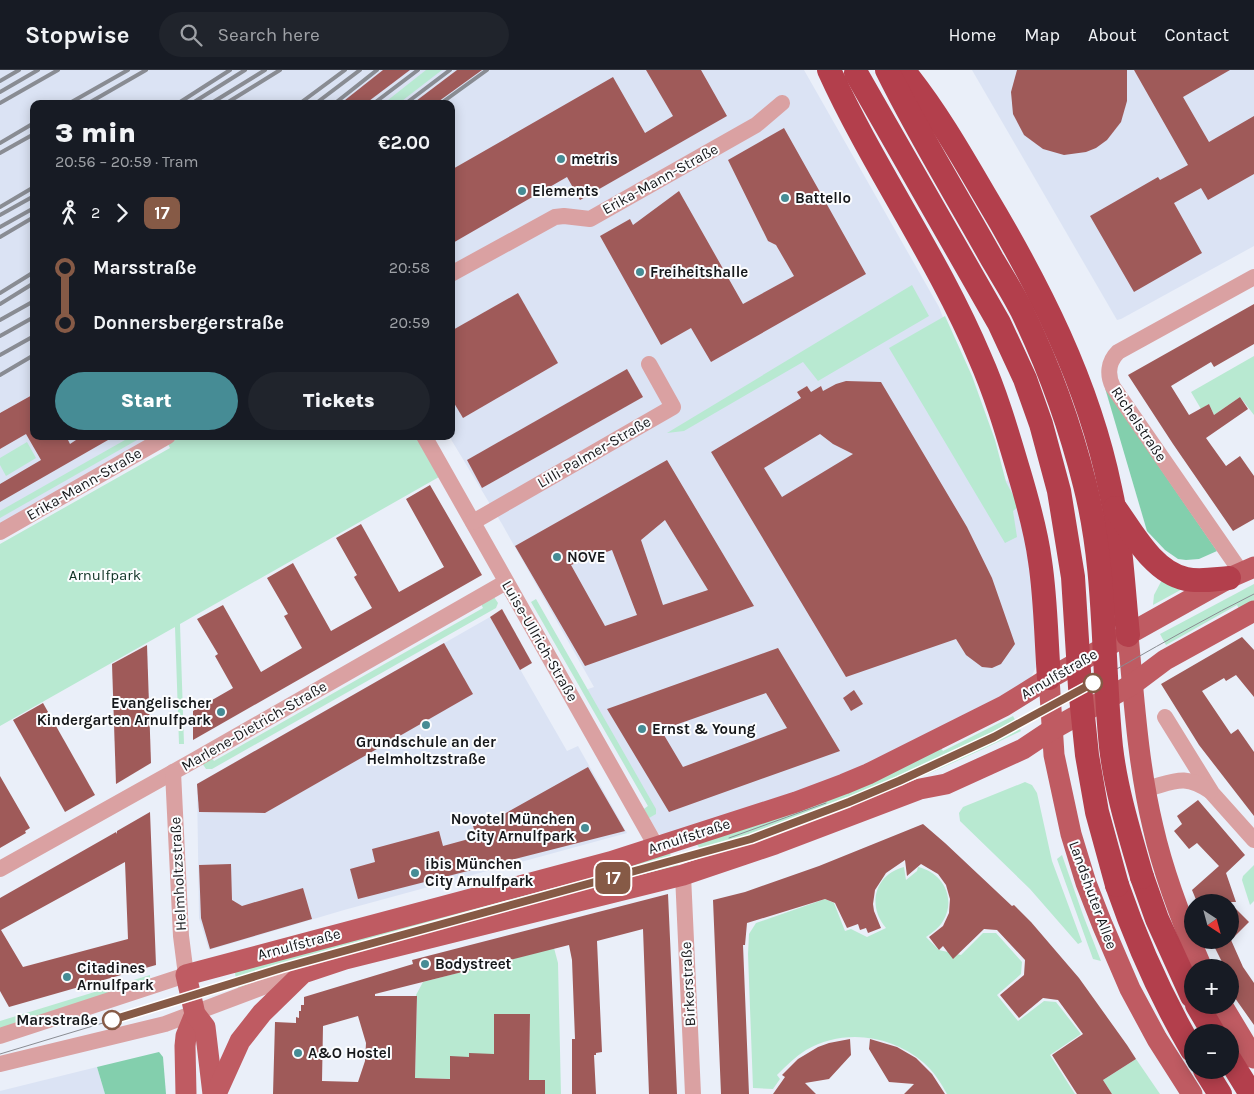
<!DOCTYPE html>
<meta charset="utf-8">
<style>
:root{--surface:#171b24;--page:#20242c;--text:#f1f3f6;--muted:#9ea1a6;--line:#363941;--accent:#468c95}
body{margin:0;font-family:Karla,sans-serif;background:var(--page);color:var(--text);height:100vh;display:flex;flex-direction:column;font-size:19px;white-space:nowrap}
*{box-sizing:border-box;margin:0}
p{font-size:16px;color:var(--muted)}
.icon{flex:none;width:28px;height:28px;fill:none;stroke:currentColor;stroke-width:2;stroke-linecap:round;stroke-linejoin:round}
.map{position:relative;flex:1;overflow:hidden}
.sheet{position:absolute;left:30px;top:30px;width:425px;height:340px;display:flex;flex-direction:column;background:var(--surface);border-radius:10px;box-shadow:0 2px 12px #0003}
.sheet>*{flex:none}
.badge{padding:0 10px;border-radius:8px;font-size:18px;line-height:32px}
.needle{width:32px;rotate:144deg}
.buttons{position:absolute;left:1184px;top:824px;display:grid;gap:10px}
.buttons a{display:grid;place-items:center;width:55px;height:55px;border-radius:50%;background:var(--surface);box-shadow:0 2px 12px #0003;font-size:25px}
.map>.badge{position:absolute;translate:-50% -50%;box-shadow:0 0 0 2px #fff}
.legs{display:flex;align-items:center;gap:8px;height:55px;padding:0 25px;font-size:16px}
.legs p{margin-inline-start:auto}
.headline{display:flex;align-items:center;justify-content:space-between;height:85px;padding:0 25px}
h1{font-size:28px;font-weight:800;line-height:38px}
.cta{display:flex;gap:10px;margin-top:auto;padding:10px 25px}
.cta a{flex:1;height:58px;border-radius:30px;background:var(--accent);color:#fff;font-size:20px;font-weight:800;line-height:58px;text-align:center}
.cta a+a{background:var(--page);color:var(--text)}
ul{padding:0 25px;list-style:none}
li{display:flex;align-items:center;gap:18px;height:55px;font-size:19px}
li i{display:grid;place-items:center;width:8px;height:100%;margin:0 6px;background:currentColor}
li i::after{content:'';width:12px;height:12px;margin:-6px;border:4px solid;border-radius:50%;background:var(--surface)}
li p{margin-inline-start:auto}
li:first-child i{background:linear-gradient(#0000 50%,currentColor 0)}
li:last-child i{background:linear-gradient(currentColor 50%,#0000 0)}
header{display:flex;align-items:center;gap:30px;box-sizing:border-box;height:70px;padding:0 25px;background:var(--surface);border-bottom:1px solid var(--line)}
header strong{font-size:24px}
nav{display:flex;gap:28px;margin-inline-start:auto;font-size:18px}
.search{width:350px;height:45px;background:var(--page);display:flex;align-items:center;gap:12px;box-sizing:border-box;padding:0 18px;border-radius:28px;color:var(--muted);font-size:19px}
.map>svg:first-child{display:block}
.built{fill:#dbe3f4}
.green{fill:#b8e9d1}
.forest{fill:#83cfad}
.building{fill:#9f5a59;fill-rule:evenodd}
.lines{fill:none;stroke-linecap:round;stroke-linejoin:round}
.minor{stroke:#daa1a2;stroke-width:16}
.major{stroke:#bf5b62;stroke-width:21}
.highway{stroke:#b33f4c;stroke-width:24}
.tram{stroke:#898c93;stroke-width:1}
.rail{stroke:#898c93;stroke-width:4}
.highway-bridge{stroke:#b33f4c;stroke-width:24}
.line-1-casing{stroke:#fff;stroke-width:11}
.line-1{stroke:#865a46;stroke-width:8}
.poi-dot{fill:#468c95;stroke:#fbfcfe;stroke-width:2}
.stop-1-dot{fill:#fff;stroke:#865a46;stroke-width:2.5}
.labels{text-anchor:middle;stroke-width:4;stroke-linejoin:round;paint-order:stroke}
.poi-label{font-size:15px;font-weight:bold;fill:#16181b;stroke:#fbfcfe;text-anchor:start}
.street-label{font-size:15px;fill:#16181b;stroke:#fbfcfe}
.park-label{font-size:15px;fill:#0f3224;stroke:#fbfcfe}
.stop-label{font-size:15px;font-weight:bold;fill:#16181b;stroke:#fbfcfe;text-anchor:end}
</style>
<header>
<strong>Stopwise</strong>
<div class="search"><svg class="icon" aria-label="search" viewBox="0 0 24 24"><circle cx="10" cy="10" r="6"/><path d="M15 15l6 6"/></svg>Search here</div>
<nav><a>Home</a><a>Map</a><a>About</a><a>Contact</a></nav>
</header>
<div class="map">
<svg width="1254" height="1024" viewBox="0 0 1254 1024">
<rect width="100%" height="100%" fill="#eaeff9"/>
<g class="built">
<polygon points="0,0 804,0 939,237 1006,411 1015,408 1033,519 1036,597 1030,609 1026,614 850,704 662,765 658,763 644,739 648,736 582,621 594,617 502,454 449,366 451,366 451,34 34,34 34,366 163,366 0,458"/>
<polygon points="972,0 1254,0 1254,176 1121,249 1117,250"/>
<polygon points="490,547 567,681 578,676 627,763 344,840 209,880 199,848 197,714"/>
<polygon points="97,997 105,1024 0,1024 0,1021"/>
</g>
<g class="green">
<polygon points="426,0 442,0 398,34 383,34"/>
<polygon points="912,215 929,246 818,311 803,292 684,361 667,363"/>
<polygon points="945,246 972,306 995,370 1006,412 1019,436 1013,441 1017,467 1005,473 889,278"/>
<polygon points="1254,286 1254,345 1240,327 1214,345 1209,334 1201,339 1191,322"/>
<polygon points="132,366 144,366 0,448 0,441"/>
<polygon points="182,366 416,366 439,407 180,554 184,674 179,674 175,557 0,656 0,474 170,378 168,374"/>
<polygon points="27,372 36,388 6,406 0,395 0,388"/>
<polygon points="1164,506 1186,517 1153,535 1154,525"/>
<polygon points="1254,514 1254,533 1240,541 1237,535 1166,575 1160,564"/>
<polygon points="494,527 498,533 496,538 212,699 206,699 202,693 211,687 214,691 483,538 481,534"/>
<polygon points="536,529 656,739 656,744 649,748 644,739 648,736 531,532"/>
<path d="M1013,646L1021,661C919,711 814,751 708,791L696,773L939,675L943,681Z"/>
<polygon points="1025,712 1032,715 1037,723 1052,791 1082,872 1078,874 1030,819 960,751 959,743 963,737"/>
<polygon points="668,781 680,799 238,919 234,898"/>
<polygon points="1062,785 1083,845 1101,891 1093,889 1057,789"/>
<polygon points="1254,795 1254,831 1250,835 1242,810 1243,806"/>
<path d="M904,797L906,810L917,801L918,797C942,802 957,828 943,851C939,858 933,862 926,867L939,880L961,885L983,863H996L1022,892L1021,904L997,925L1018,951L1044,931L1056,932L1081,964L1050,985L1075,1024H947C941,1013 934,1002 924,993C892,965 844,958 806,980C795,987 786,996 777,1005L780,1009L773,1019L753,1018L748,884L749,864L756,853L825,829L834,833L845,861L851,859L867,867L886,858C867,836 874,805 904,797Z"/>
<polygon points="554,878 558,893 561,1024 545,1024 545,1011 529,1010 530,945 494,1010 415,1008 417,931 416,925 423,912"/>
<polygon points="150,905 150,910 0,959 0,951"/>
<polygon points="1136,989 1160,1024 1112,1024 1103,1010"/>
</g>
<g class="forest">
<polygon points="1105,318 1217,481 1199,489 1186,490 1178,489 1165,480 1147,461"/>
<polygon points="159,982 163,987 166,1024 105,1024 97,997"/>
</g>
<g class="building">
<polygon points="383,0 410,0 365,34 340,34"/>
<polygon points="457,0 482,0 435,34 412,34"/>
<polygon points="646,0 701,0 727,46 580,130 567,107 451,174 451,100 613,7 645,63 673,46"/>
<polygon points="1017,0 1127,0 1127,31 1121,52 1107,70 1096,78 1086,82 1064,85 1043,79 1024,65 1013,44 1011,22"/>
<polygon points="1134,0 1230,0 1183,27 1209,72 1254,46 1254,104 1208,130 1201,118 1174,133 1202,183 1134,222 1090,146 1158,107 1160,110 1188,95"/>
<polygon points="784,58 866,204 711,292 691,258 661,275 600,166 630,149 633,155 679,121 743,234 794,206 776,175 768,171 728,90"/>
<polygon points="518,223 558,293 463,348 451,328 451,261"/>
<polygon points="1254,234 1254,274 1214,297 1211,292 1171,316 1189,345 1209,334 1214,345 1240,327 1248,339 1206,368 1226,396 1240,386 1254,406 1254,449 1233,461 1173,374 1128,305"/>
<polygon points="627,299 643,327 482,418 467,390"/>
<path d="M846,311L881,312L967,457L992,508L1015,574L1001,594L992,598L982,597L966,585L956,569L846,607L711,382L801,328L797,322L807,316L811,322L821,316L823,321L836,314ZM820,364L833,374L853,384L782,427L764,398Z"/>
<polygon points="34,324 34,366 66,366 70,374 82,366 115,366 0,432 0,414 41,390 26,364 0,379 0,343"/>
<path d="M667,390L754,536L585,596L515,476ZM665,450L708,520L663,535L641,470ZM612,480L637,545L605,556L571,495Z"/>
<polygon points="430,415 482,505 193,670 193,641 233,618 215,586 218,584 197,549 223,535 261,602 302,578 284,546 288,544 267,508 293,493 331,561 372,538 354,507 357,505 336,468 361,454 399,522 444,497 406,429"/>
<polygon points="502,539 532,593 520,600 490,547"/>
<polygon points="1242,567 1254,580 1254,627 1236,605 1226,611 1224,608 1202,621 1231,664 1238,659 1254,682 1254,746 1199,675 1161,614"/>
<polygon points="444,573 473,624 265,743 199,742 197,714"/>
<polygon points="147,575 151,693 116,714 112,594"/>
<path d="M778,578L840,681L669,742L607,639ZM766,623L787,658L683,697L661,660Z"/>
<polygon points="854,620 863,634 851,641 843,628"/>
<polygon points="43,633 95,725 65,742 13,650"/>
<polygon points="588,697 625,761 358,829 350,799 375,792 372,779 439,761 443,776 476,767 472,752 504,744"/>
<polygon points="0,706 30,758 25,761 26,763 0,778"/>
<polygon points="1198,730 1245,785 1226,803 1236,832 1197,832 1192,820 1219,796 1197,773 1189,779 1174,761 1182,754 1177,746"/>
<path d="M150,742L156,895L9,937L0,921V828L116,762L117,764V761ZM125,792L128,869L23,897L1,860Z"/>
<polygon points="923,754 945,773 1012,836 1014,835 1031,852 1079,908 1127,975 1136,989 1103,1010 1112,1024 1077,1024 1052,985 1083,964 1058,930 1043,928 1019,948 1000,925 1024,905 1025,890 997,860 984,859 953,889 943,876 939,880 929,867 943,856 949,843 950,829 946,815 938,804 921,794 907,806 905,790 886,803 875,820 873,834 874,841 881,858 868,863 866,858 860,860 858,854 847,858 835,833 825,829 747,853 745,875 743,875 749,1024 721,1024 713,830 745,822 819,796"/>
<polygon points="231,794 232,830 242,836 303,818 312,849 210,879 201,848 199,795"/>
<path d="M668,824L677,1024H649L643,859L597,871L602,982L596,983V985H594L596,1024H572V969H575L572,890L569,875L375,924V926H417L415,1008L450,1009V986L469,987V983L494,984V944H530L529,1010H545V1024H273L275,952L296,953V947L299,948V941H301V935H304V927L413,894L412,890ZM358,946L366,973L365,991L358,1012L322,1011L323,956Z"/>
<polygon points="1230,833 1249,852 1231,870 1243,897 1254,913 1254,955 1230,921 1230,898 1225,898 1211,870 1230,870"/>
<polygon points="850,969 851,985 829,1009 805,1013 816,1024 773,1024 785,1007 782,1005 798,989 818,977 829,973"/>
<polygon points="870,969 897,977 916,988 932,1004 945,1024 904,1024 914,1014 889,1012 869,979"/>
</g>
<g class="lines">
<g class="minor">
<polyline points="451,204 555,147 564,146 590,149 756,55 782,33"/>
<polyline points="424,366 656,776"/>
<polyline points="473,452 673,337 649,294"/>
<polyline points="0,462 168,366"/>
<path d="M1241,502L1113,317C1107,305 1108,292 1118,282L1254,207"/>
<polyline points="1165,647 1212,723 1254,770"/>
<path d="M1146,719C1174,712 1184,703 1210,721"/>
<polyline points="0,799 193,691 506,512"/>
<polyline points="683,805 693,1024"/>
<polyline points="0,966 186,905 181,866 173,702"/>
<polyline points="0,994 165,954 300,903"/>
</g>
<g class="major">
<path d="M1128,565C1134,629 1138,695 1153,757C1164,806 1182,852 1202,898"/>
<polyline points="1049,608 1054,685 1071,764 1086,813 1102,854 1130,919 1157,969 1192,1024"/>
<polyline points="1222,935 1254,988"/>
<polyline points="186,1024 185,976 186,966 195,944"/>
<polyline points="213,1024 205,957 195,944 186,905 610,792 796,732 844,714 868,704 1004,636 1041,613 1229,508 1254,497"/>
<polyline points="216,1024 240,971 262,943 303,903 345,889 683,805 775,774 920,719 946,714 1023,679 1053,659 1133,614 1165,590 1254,541"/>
</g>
<g class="highway">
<path d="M829,0C874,99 938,188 980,288C996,324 1007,362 1018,399C1027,429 1036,460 1040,491C1046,530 1046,569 1049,608"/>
<path d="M903,0C934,38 959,81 984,124C1039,216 1088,312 1110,418C1121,466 1123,516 1128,565"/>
<path d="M1115,438C1133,463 1153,502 1186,509C1200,512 1215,509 1229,508"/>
<polyline points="1142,807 1157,849 1192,926"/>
<path d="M1117,815C1137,873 1161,927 1192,980"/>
<polyline points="1197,935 1213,962"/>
<polyline points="1230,990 1251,1024"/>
<polyline points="1205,1000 1220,1024"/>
</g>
<g class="tram">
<polyline points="729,768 826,733"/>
<path d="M0,984L282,899L751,769C834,739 916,706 995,666C1083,621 1166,568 1254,524"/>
</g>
<g class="rail">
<polyline points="0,11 19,0"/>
<polyline points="0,22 38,0"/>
<polyline points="0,33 58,0"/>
<polyline points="68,34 128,0"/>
<polyline points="87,34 146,0"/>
<polyline points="177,34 230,0"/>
<polyline points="191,34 245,0"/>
<polyline points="210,34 265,0"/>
<polyline points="225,34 280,0"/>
<polyline points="299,34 345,0"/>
<polyline points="315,34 360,0"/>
<polyline points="334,34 377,0"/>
<polyline points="373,34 418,0"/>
<polyline points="405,34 450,0"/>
<polyline points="440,34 487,0"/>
<polyline points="0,73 34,53"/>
<polyline points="0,83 34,64"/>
<polyline points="0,137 34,117"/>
<polyline points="0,145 34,126"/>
<polyline points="0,157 34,138"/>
<polyline points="0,167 34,147"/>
<polyline points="0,223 34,202"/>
<polyline points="0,234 34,213"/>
<polyline points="0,250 34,231"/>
<polyline points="0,266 34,247"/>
<polyline points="0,285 34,266"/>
<polyline points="0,305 34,285"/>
</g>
<g class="highway-bridge">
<path d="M887,0C919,65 957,126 992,189C1002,206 1013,223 1022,241C1049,297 1070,355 1085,415C1107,501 1102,590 1111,677C1116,721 1130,765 1142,807"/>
<polyline points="856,3 999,253 1025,309 1041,354 1059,421 1073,507 1080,617 1087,685 1097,742 1117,815"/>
</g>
</g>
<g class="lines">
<g class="line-1-casing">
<polyline id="line-1" points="112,950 282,898 751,769 849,732 899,711 994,667 1093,613"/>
</g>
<use href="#line-1" class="line-1"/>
</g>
<g class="poi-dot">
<circle cx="561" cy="89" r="5"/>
<circle cx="522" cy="121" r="5"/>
<circle cx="785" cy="128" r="5"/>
<circle cx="640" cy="202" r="5"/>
<circle cx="557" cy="487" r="5"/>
<circle cx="221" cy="642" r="5"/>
<circle cx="426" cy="655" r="5"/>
<circle cx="642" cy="659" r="5"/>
<circle cx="585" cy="758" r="5"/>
<circle cx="415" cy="803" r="5"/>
<circle cx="425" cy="894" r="5"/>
<circle cx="67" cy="907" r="5"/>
<circle cx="298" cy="983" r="5"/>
</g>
<g class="stop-1-dot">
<circle cx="1093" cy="613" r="9"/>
<circle cx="112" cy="950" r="9"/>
</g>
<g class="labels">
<g class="poi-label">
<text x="571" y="94">metris</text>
<text x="532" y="126">Elements</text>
<text x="795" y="133">Battello</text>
<text x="650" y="207">Freiheitshalle</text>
<text x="567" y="492">NOVE</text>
<text x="211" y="638" text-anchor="end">Evangelischer<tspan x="211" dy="17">Kindergarten Arnulfpark</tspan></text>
<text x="652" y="664">Ernst &amp; Young</text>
<text x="426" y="677" text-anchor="middle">Grundschule an der<tspan x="426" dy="17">Helmholtzstraße</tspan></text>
<text x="575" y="754" text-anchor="end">Novotel München<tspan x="575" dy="17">City Arnulfpark</tspan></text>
<text x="425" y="799">ibis München<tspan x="425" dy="17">City Arnulfpark</tspan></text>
<text x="435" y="899">Bodystreet</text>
<text x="77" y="903">Citadines<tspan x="77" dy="17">Arnulfpark</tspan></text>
<text x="308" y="988">A&amp;O Hostel</text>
</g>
<g class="street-label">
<text transform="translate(660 109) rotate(-29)" y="5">Erika-Mann-Straße</text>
<text transform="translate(1139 354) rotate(56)" y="5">Richelstraße</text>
<text transform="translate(594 382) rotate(-30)" y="5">Lilli-Palmer-Straße</text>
<text transform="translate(84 414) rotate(-30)" y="5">Erika-Mann-Straße</text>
<text transform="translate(540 571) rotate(60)" y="5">Luise-Ullrich-Straße</text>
<text transform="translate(1059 604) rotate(-30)" y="5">Arnulfstraße</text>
<text transform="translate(254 656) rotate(-30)" y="5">Marlene-Dietrich-Straße</text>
<text transform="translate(689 766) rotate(-18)" y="5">Arnulfstraße</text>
<text transform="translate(178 804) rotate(-93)" y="5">Helmholtzstraße</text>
<text transform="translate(1093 825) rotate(70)" y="5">Landshuter Allee</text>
<text transform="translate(299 874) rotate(-15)" y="5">Arnulfstraße</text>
<text transform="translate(688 914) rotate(-93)" y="5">Birkerstraße</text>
</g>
<g class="park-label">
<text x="105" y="510">Arnulfpark</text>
</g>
<g class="stop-label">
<text x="98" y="955">Marsstraße</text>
</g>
</g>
</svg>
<div class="buttons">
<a><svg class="needle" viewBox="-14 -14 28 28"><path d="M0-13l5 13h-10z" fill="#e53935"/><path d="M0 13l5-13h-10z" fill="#9ea1a6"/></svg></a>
<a>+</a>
<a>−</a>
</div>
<b class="badge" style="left:613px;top:808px;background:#865a46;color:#fff">17</b>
<section class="sheet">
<div class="headline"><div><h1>3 min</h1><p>20:56 – 20:59 · Tram</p></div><b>€2.00</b></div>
<div class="legs"><svg class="icon" aria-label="walk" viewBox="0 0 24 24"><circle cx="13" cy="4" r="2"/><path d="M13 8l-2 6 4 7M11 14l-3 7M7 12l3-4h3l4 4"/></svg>2<svg class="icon" aria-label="forward" viewBox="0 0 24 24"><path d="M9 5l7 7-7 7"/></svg><b class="badge" style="background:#865a46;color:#fff">17</b></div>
<ul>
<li><i style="color:#865a46"></i><b>Marsstraße</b><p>20:58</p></li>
<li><i style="color:#865a46"></i><b>Donnersbergerstraße</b><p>20:59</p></li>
</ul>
<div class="cta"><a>Start</a><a>Tickets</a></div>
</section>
</div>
